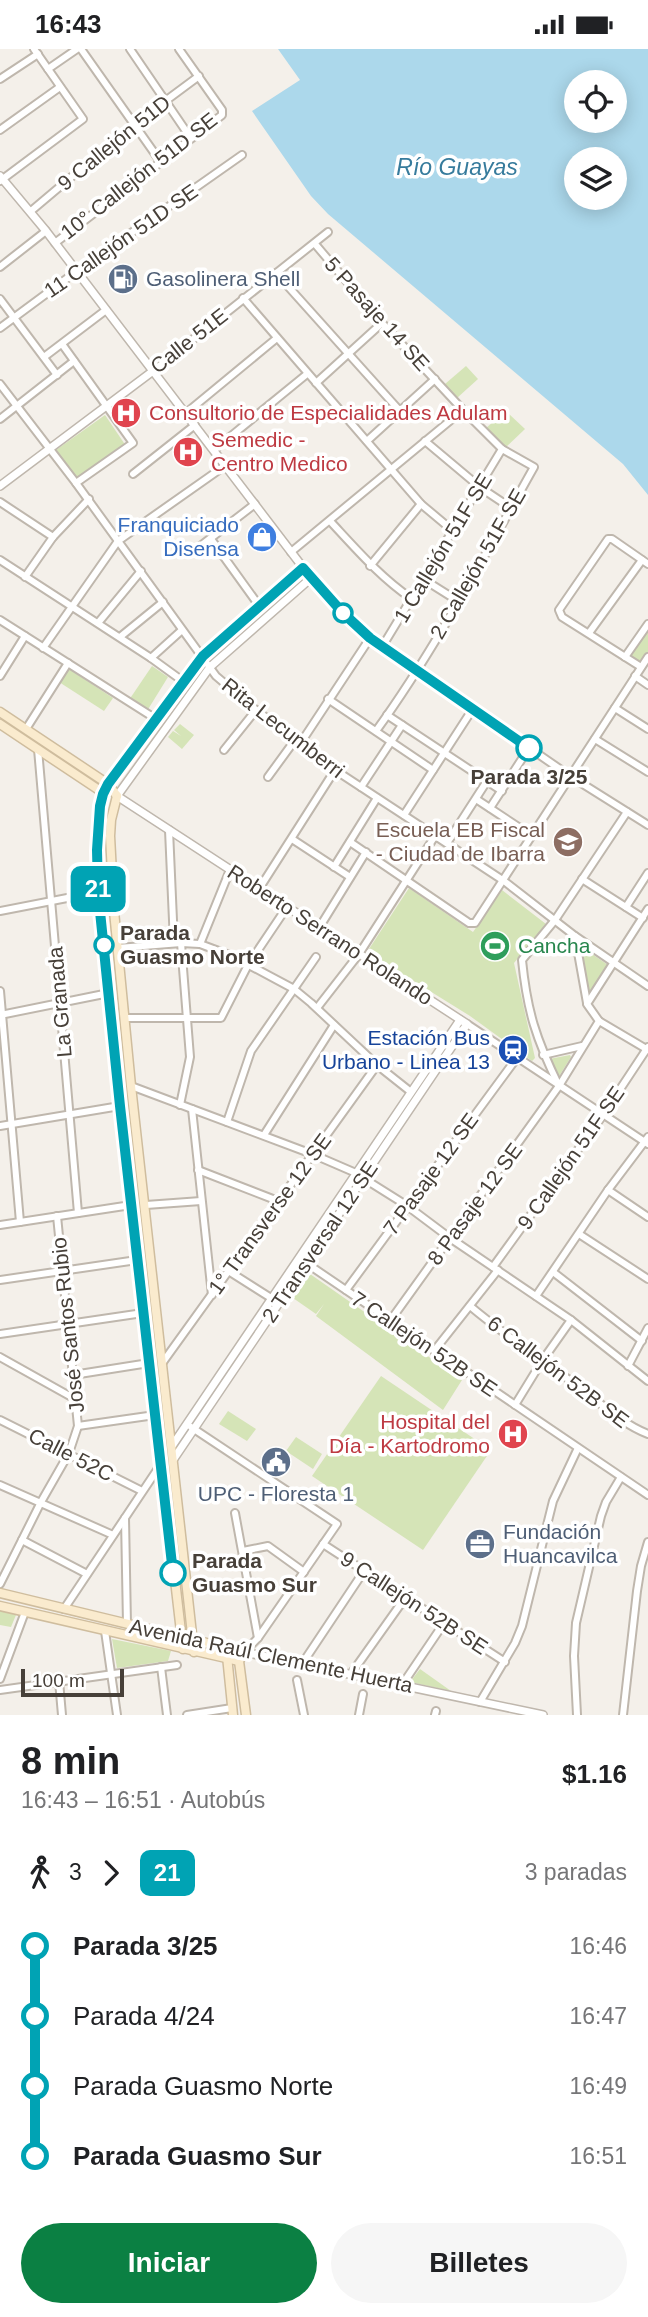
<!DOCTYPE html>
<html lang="es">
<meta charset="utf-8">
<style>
:root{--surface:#fff;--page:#f6f6f6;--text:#202124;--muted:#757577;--accent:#0b8043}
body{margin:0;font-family:Helvetica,sans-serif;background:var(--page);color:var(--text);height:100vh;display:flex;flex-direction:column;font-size:26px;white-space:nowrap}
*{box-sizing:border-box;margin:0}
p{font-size:23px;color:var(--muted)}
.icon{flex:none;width:38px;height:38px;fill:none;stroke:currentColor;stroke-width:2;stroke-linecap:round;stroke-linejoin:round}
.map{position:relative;height:1666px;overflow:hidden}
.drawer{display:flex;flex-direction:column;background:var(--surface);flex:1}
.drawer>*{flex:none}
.badge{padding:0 14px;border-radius:10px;font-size:24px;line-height:46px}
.fabs{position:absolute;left:564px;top:21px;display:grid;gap:14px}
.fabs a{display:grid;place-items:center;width:63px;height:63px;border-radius:50%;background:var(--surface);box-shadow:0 4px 18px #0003;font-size:35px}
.scale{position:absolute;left:21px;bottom:18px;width:103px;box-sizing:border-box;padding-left:7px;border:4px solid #474039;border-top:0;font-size:19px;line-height:24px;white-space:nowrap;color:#474039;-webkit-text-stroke:5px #fff;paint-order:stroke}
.map>.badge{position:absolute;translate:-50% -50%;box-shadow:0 0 0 4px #fff}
.legs{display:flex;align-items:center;gap:10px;height:77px;padding:0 21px;font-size:23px}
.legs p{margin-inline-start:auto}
.head{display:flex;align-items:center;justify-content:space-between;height:119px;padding:0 21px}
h1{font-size:38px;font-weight:600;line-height:52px}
.button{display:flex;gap:14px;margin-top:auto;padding:14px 21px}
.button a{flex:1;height:80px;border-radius:42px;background:var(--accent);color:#fff;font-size:28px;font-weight:600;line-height:80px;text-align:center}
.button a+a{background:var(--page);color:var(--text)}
ul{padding:0 21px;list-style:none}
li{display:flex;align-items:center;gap:24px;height:70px;font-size:26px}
li i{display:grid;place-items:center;width:10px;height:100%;margin:0 9px;background:currentColor}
li i::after{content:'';width:18px;height:18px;margin:-9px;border:5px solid;border-radius:50%;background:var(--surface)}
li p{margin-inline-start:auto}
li:first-child i{background:linear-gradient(#0000 50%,currentColor 0)}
li:last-child i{background:linear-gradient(currentColor 50%,#0000 0)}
.status{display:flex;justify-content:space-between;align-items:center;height:49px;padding:0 35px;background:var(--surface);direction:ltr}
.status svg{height:19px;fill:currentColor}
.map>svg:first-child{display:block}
.green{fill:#d5e4b7}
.water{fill:#acd8eb;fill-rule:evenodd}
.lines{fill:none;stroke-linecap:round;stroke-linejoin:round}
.minor-casing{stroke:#bfb7ad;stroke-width:10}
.tertiary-casing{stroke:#bfb7ad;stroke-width:10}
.secondary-casing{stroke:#cfbd9e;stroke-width:11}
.minor{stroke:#fff;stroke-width:6}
.tertiary{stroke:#fff;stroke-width:7}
.secondary{stroke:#faebce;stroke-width:8}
.line-1-casing{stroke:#fff;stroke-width:16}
.line-1{stroke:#00a3b4;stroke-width:10}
.stop-1-dot{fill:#fff;stroke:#00a3b4;stroke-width:3.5}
.labels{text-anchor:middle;stroke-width:7;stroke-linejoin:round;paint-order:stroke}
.street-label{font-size:21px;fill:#474039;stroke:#fff}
.service-label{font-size:21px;fill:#4e5e75;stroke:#fff;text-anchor:start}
.health-label{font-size:21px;fill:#be3a42;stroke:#fff;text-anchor:start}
.shop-label{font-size:21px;fill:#366cbe;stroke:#fff;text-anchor:end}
.stop-label{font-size:21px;font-weight:bold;fill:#474039;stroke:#fff;text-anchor:start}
.education-label{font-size:21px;fill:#785e54;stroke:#fff;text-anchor:end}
.leisure-label{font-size:21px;fill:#27864d;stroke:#fff;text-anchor:start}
.transit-label{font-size:21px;fill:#164399;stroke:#fff;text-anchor:end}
.water-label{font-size:23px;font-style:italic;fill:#367b9c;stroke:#fff}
</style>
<div class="status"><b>16:43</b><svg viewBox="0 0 49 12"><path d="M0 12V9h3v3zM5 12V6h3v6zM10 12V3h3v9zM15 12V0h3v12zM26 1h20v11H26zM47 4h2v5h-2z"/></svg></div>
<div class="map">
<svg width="648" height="1666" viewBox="0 0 648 1666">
<rect width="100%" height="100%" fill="#f4f0ea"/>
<g class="green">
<polygon points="466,317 478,330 457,349 445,335"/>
<polygon points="506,362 525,380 505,399 486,379"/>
<polygon points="105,366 126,397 78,431 56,401"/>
<polygon points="648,577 648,605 642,614 628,606"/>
<polygon points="152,617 168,628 147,662 129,651"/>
<polygon points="69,620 113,649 104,662 59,633"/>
<polygon points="180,675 194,686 182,700 168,688 173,682 181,687 174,681"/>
<polygon points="409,839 473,883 502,841 546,875 514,914 535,1009 532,1012 470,967 367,903"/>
<polygon points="579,896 608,916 588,945"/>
<polygon points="570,1006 571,1008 558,1029 549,1010"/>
<polygon points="310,1225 462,1331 443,1361 316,1267 324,1255 316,1265 293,1249"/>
<polygon points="381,1327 491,1401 423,1501 312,1427"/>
<polygon points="228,1362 256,1380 247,1392 219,1375"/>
<polygon points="296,1388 322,1405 313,1420 286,1402"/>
<polygon points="0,1562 16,1566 11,1578 0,1576"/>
<polygon points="112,1590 171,1602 168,1612 117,1619"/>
<polygon points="420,1620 451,1642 410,1633"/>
</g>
<path class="water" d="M278,0H648V446L623,415L328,165L311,147L252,62L300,31ZM576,33H614V72H576ZM576,110H614V149H576Z"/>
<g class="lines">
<g class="minor-casing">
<g id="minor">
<polyline points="81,0 160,112"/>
<polyline points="130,0 190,88"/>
<polyline points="48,20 77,0"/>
<polyline points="0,30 38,5"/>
<polyline points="0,81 60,38"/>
<polyline points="0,132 83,70 34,0"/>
<polyline points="31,162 133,76 199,27"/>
<polyline points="55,194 222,66 222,61 179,0"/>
<path d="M315,195L382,274L463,361L502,400L534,418C484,507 436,599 376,682"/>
<polyline points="0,218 46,182"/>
<polyline points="276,224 399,361"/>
<polyline points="243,249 421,455 452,481"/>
<polyline points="0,250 57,326"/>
<polyline points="0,279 77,222 242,106"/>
<polyline points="62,295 133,394 76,434"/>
<polyline points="44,308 106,261"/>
<polyline points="153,322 328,183"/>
<polyline points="316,334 382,274"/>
<polyline points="0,335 76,434 216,627 256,661 335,721 504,832 575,887 648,937"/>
<polyline points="186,364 277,289"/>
<polyline points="0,370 74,312"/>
<polyline points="367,392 435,330"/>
<polyline points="425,392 481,439 511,459"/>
<polyline points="214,401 307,325"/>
<polyline points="133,425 195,376"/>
<polyline points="0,453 53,488"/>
<path d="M330,472C356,500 380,528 412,550"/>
<polyline points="211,490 260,558"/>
<polyline points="194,502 255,455"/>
<polyline points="291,503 463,361"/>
<polyline points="0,511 151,609 184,633"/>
<polyline points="370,517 421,455"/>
<polyline points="25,528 53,488 89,450"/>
<polyline points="311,529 343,564 370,589 570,727 648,776"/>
<polyline points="423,530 458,552"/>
<polyline points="0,571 156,670"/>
<polyline points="98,574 141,522"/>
<polyline points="589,584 642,511"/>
<polyline points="120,588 163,553"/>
<polyline points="382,598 502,400"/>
<polyline points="43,599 118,492 226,416"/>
<polyline points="625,608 648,575"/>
<polyline points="151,609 182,581"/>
<polyline points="641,618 562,568 559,561 608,490 612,490 648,515"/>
<polyline points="0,627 25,587"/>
<polyline points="635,627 648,636"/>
<polyline points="328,650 433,721"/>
<polyline points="615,659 648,680"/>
<polyline points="387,666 502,742"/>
<polyline points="26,680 68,614"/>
<polyline points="595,690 648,723"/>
<polyline points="300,695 370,589"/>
<polyline points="38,700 78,1164"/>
<polyline points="224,701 256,661"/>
<polyline points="268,728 295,691"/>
<polyline points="361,738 402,676"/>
<polyline points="476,750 532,787"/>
<polyline points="490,759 529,699"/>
<polyline points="404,766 472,661"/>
<polyline points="169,781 174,894"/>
<polyline points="292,790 350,828"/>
<polyline points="350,793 469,874 475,874 648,608"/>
<polyline points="447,794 487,732"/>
<polyline points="334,818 377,749"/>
<polyline points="582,830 643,869"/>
<polyline points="259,840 335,721"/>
<polyline points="626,858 648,824"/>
<polyline points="0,862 98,843"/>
<polyline points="319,879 366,803"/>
<polyline points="575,887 587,954"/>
<polyline points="200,895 230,821"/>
<polyline points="118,899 181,894 200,895 232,907 294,940 311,954 377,1016 411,1043"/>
<polyline points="0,942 20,1173"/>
<polyline points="317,959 359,905 435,787"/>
<polyline points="0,966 109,944"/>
<polyline points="124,969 221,969 248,916 287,858"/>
<polyline points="599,972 648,1001"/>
<polyline points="467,975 648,1095"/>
<polyline points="543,1006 582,997"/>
<polyline points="131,1037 312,1105 356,1124"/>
<path d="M559,1037C536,990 527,962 522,911L555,871L627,763"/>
<polyline points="180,1056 190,1008 181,894"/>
<polyline points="192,1060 212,1246"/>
<polyline points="227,1073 251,1002 316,908"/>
<polyline points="0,1077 120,1057"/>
<polyline points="264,1086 334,976"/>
<polyline points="198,1121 278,1152"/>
<polyline points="363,1129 406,1156 450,1189 571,1271 648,1332"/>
<polyline points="608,1141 648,1168"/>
<polyline points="146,1156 201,1152"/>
<polyline points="0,1176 131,1156"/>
<polyline points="579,1185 648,1230"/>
<polyline points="306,1214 648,1446"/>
<polyline points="493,1218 603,1066 648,998"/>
<polyline points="230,1223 271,1249"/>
<polyline points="553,1223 642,1292"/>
<polyline points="0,1231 137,1211"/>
<polyline points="346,1241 516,1010"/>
<polyline points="536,1247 608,1141 648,1088"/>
<path d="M470,1257C504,1286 540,1309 576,1336C600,1353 620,1374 648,1385"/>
<polyline points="390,1272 559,1037 599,972 587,955 648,860"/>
<polyline points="0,1285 143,1264"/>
<polyline points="434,1302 498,1221"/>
<polyline points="0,1308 75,1350"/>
<polyline points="163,1313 377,1016"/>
<polyline points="628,1317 648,1279"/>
<polyline points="73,1326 149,1314"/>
<polyline points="515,1356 542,1312 571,1271"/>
<polyline points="0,1371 142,1442"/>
<polyline points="78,1377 155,1366"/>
<polyline points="191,1378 337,1475 258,1589 244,1603"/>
<polyline points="0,1436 113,1486"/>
<polyline points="235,1464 258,1589"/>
<polyline points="125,1469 127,1575"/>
<polyline points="22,1491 87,1525"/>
<polyline points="323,1495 505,1613"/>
<polyline points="243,1502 268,1497 304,1523"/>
<polyline points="0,1535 41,1453 69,1404 78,1377 57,1167"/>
<polyline points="64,1560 161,1415"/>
<polyline points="105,1582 117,1666"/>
<polyline points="302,1615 364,1522"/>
<polyline points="161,1618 167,1666"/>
<polyline points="351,1625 405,1549"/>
<polyline points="0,1630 25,1563"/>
<polyline points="297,1631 304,1666"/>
<polyline points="59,1632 62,1666"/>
<polyline points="402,1636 444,1574"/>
<polyline points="0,1641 177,1616"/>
<polyline points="480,1653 515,1594 522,1577 553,1452 578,1399"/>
<polyline points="187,1666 232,1659"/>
<polyline points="359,1666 363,1645"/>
<polyline points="435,1666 436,1662"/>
<polyline points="577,1666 574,1607 576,1574 601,1467 606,1453 621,1428"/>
<polyline points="623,1666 637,1542 641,1517 648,1493"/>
</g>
</g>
<g class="tertiary-casing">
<g id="tertiary">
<polyline points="0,127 46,182 311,529 210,618 117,747 467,975 173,1411"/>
<polyline points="0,437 153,322"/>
<polyline points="108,735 203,608 304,519"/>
<polyline points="172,1397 460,971"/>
<polyline points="244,1603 543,1666"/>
</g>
</g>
<g class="secondary-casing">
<g id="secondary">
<polyline points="0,663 108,735 117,747"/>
<polyline points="0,675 105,745"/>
<polyline points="108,735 103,745 98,776 98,843 120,1057 183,1600"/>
<polyline points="117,747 111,771 110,787 114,862 131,1037 194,1603"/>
<polyline points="0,1544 244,1603 239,1612 246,1666"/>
<polyline points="0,1557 239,1612"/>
<polyline points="227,1607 233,1666"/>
</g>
</g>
<use href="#minor" class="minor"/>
<use href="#tertiary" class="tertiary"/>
<use href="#secondary" class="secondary"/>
</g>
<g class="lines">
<g class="line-1-casing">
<polyline id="line-1" points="173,1524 120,1057 98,843 97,801 100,757 103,745 108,735 203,607 303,519 343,564 370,589 529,699"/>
</g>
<use href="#line-1" class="line-1"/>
</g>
<defs>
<g id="fuel-disc" transform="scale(1.575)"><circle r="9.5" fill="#5c6f8a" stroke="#fff"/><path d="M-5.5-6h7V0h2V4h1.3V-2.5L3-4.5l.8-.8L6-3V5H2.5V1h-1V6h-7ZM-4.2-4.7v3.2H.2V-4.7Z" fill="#fff"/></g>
<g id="hospital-disc" transform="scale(1.575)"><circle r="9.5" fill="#e0444e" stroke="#fff"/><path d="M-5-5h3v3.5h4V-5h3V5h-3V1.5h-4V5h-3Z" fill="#fff"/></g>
<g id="shop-disc" transform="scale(1.575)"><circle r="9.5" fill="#3f7fe0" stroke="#fff"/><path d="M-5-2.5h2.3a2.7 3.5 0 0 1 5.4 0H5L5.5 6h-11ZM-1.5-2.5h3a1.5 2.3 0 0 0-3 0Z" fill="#fff"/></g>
<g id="school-disc" transform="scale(1.575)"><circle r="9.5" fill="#8d6e63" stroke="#fff"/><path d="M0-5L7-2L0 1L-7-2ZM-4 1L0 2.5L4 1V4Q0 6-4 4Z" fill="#fff"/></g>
<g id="stadium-disc" transform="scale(1.575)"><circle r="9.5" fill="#2e9e5b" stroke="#fff"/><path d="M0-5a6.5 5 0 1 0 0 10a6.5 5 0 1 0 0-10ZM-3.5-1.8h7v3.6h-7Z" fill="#fff"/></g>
<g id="station-disc" transform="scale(1.575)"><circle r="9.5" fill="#1a4fb4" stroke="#fff"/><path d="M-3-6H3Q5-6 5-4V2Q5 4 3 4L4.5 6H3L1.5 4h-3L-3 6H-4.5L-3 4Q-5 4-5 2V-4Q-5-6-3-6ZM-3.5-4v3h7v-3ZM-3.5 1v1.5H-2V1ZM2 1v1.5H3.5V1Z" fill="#fff"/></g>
<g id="civic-disc" transform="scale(1.575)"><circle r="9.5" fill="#5c6f8a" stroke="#fff"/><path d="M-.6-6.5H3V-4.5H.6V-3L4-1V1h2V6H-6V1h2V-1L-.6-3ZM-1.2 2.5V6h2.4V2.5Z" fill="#fff"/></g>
<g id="office-disc" transform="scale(1.575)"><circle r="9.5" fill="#5c6f8a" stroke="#fff"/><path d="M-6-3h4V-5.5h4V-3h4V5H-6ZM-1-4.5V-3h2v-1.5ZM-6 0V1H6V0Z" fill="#fff"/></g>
</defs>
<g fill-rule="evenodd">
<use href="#fuel-disc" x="123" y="230"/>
<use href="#hospital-disc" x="126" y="364"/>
<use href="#hospital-disc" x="188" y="403"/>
<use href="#shop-disc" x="262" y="488"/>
<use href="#school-disc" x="568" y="793"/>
<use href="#stadium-disc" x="495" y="897"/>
<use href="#station-disc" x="513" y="1001"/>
<use href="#hospital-disc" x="513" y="1385"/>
<use href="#civic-disc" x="276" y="1413"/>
<use href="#office-disc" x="480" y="1495"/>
</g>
<g class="stop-1-dot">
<circle cx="343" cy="564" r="9"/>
<circle cx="529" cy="699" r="12"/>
<circle cx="104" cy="896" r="9"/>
<circle cx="173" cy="1524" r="12"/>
</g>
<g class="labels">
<g class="street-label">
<text transform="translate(114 94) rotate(-39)" y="7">9 Callejón 51D</text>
<text transform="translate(139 127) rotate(-38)" y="7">10° Callejón 51D SE</text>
<text transform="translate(121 192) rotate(-35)" y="7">11 Callejón 51D SE</text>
<text transform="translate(377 265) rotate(48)" y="7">5 Pasaje 14 SE</text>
<text transform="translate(189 292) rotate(-38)" y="7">Calle 51E</text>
<text transform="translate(443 499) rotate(-59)" y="7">1 Callejón 51F SE</text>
<text transform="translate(478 515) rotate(-60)" y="7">2 Callejón 51F SE</text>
<text transform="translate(283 679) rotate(38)" y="7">Rita Lecumberri</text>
<text transform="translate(330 886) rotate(33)" y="7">Roberto Serrano Rolando</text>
<text transform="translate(60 953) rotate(-95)" y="7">La Granada</text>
<text transform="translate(571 1109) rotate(-55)" y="7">9 Callejón 51F SE</text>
<text transform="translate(431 1125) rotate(-54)" y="7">7 Pasaje 12 SE</text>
<text transform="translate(475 1155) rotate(-54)" y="7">8 Pasaje 12 SE</text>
<text transform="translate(270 1165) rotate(-54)" y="7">1° Transverse 12 SE</text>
<text transform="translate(320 1193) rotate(-56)" y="7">2 Transversal 12 SE</text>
<text transform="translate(68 1276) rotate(-96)" y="7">José Santos Rubio</text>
<text transform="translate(424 1295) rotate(34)" y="7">7 Callejón 52B SE</text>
<text transform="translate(558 1323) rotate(37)" y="7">6 Callejón 52B SE</text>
<text transform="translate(71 1406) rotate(27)" y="7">Calle 52C</text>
<text transform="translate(414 1554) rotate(33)" y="7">9 Callejón 52B SE</text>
<text transform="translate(271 1607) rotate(12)" y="7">Avenida Raúl Clemente Huerta</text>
</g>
<g class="service-label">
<text x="146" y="237">Gasolinera Shell</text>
<text x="276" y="1452" text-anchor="middle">UPC - Floresta 1</text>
<text x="503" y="1490">Fundación<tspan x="503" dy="24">Huancavilca</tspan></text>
</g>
<g class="health-label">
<text x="149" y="371">Consultorio de Especialidades Adulam</text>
<text x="211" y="398">Semedic -<tspan x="211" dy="24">Centro Medico</tspan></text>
<text x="490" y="1380" text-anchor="end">Hospital del<tspan x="490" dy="24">Día - Kartodromo</tspan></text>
</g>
<g class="shop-label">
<text x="239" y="483">Franquiciado<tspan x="239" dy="24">Disensa</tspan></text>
</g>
<g class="stop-label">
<text x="529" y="735" text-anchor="middle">Parada 3/25</text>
<text x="120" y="891">Parada<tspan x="120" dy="24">Guasmo Norte</tspan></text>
<text x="192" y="1519">Parada<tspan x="192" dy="24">Guasmo Sur</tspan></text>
</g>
<g class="education-label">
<text x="545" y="788">Escuela EB Fiscal<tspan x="545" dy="24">- Ciudad de Ibarra</tspan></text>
</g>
<g class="leisure-label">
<text x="518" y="904">Cancha</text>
</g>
<g class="transit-label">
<text x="490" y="996">Estación Bus<tspan x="490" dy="24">Urbano - Linea 13</tspan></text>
</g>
<g class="water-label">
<text x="457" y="126">Río Guayas</text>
</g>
</g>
</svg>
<div class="fabs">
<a><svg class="icon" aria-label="locate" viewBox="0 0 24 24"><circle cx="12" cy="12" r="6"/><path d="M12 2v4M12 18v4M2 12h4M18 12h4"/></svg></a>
<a><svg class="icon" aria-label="layers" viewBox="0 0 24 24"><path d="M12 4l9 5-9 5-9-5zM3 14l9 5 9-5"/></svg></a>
</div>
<div class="scale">100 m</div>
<b class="badge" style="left:98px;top:840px;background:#00a3b4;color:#fff">21</b>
</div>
<section class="drawer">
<div class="head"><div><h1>8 min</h1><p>16:43 – 16:51 · Autobús</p></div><b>$1.16</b></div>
<div class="legs"><svg class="icon" aria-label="walk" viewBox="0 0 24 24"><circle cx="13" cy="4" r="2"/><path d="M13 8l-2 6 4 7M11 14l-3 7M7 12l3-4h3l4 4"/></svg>3<svg class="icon" aria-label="forward" viewBox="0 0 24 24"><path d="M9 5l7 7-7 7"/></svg><b class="badge" style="background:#00a3b4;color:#fff">21</b><p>3 paradas</p></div>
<ul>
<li><i style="color:#00a3b4"></i><b>Parada 3/25</b><p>16:46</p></li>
<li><i style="color:#00a3b4"></i><span>Parada 4/24</span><p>16:47</p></li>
<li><i style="color:#00a3b4"></i><span>Parada Guasmo Norte</span><p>16:49</p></li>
<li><i style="color:#00a3b4"></i><b>Parada Guasmo Sur</b><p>16:51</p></li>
</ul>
<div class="button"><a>Iniciar</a><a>Billetes</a></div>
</section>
